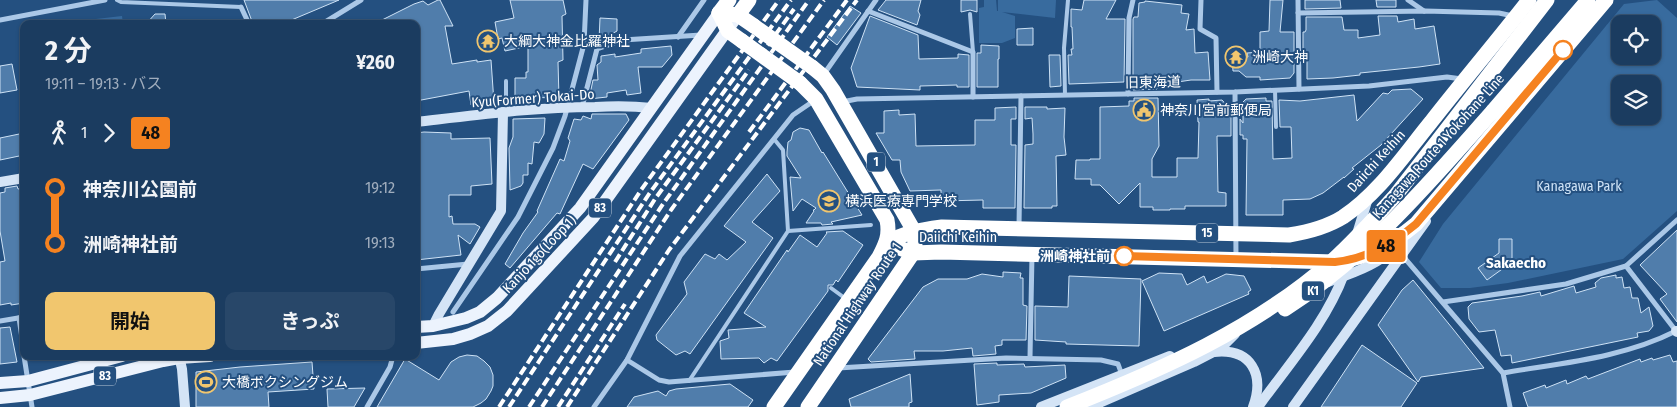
<!DOCTYPE html>
<html lang="ja">
<meta charset="utf-8">
<style>
:root{--surface:#1b3c60;--page:#284769;--text:#f1f3f6;--muted:#a0adbd;--line:#395675;--accent:#f1c66e}
body{margin:0;font-family:"Fira Sans Condensed","Noto Sans JP",sans-serif;background:var(--page);color:var(--text);height:100vh;display:flex;flex-direction:column;font-size:19px;white-space:nowrap}
*{box-sizing:border-box;margin:0}
p{font-size:16px;color:var(--muted)}
.icon{flex:none;width:28px;height:28px;fill:none;stroke:currentColor;stroke-width:2;stroke-linecap:round;stroke-linejoin:round}
.map{position:relative;flex:1;overflow:hidden}
.details{position:absolute;left:20px;top:20px;width:400px;height:340px;display:flex;flex-direction:column;background:var(--surface);border-radius:10px;box-shadow:0 1px 4px #0004,0 0 0 1px var(--line)}
.details>*{flex:none}
.badge{padding:0 10px;border-radius:4px;font-size:18px;line-height:32px}
.tools{position:absolute;left:1611px;top:15px;display:grid;gap:10px}
.tools a{display:grid;place-items:center;width:50px;height:50px;border-radius:10px;background:var(--surface);box-shadow:0 1px 4px #0004,0 0 0 1px var(--line);font-size:25px}
.map>.badge{position:absolute;translate:-50% -50%;box-shadow:0 0 0 2px #fff}
.legs{display:flex;align-items:center;gap:8px;height:55px;padding:0 25px;font-size:16px}
.legs p{margin-inline-start:auto}
.head{display:flex;align-items:center;justify-content:space-between;height:85px;padding:0 25px}
h1{font-size:28px;font-weight:700;line-height:38px}
.action{display:flex;gap:10px;margin-top:auto;padding:10px 25px}
.action a{flex:1;height:58px;border-radius:10px;background:var(--accent);color:#111;font-size:20px;font-weight:700;line-height:58px;text-align:center}
.action a+a{background:var(--page);color:var(--text)}
ul{padding:0 25px;list-style:none}
li{display:flex;align-items:center;gap:18px;height:55px;font-size:19px}
li i{display:grid;place-items:center;width:8px;height:100%;margin:0 6px;background:currentColor}
li i::after{content:'';width:12px;height:12px;margin:-6px;border:4px solid;border-radius:50%;background:var(--surface)}
li p{margin-inline-start:auto}
li:first-child i{background:linear-gradient(#0000 50%,currentColor 0)}
li:last-child i{background:linear-gradient(currentColor 50%,#0000 0)}
.map>svg:first-child{display:block}
.green{fill:#386b9e;fill-rule:evenodd}
.building{fill:#507dab;stroke:#cee2f5}
.lines{fill:none;stroke-linecap:round;stroke-linejoin:round}
.lane{stroke:#abc8e7;stroke-width:4}
.street{stroke:#abc8e7;stroke-width:5}
.secondary{stroke:#d4e4f6;stroke-width:10}
.primary{stroke:#ecf3fd;stroke-width:12}
.highway{stroke:#fff;stroke-width:15}
.rail{stroke:#fff;stroke-width:4;stroke-dasharray:9 4;stroke-linecap:butt}
.highway-bridge{stroke:#fff;stroke-width:15}
.line-1-casing{stroke:#fff;stroke-width:11}
.line-1{stroke:#f58220;stroke-width:8}
.stop-1-dot{fill:#fff;stroke:#f58220;stroke-width:2.5}
.labels{text-anchor:middle;stroke-width:4;stroke-linejoin:round;paint-order:stroke}
.shield{fill:#245080;stroke:#bdcad9;stroke-width:1}
.shield-label{font-size:12px;font-weight:bold;fill:#fff}
.poi-label{font-size:14px;fill:#fff;stroke:#245080;text-anchor:start}
.street-label{font-size:14px;fill:#fff;stroke:#245080}
.park-label{font-size:14px;fill:#cee2f5;stroke:#245080}
.stop-label{font-size:14px;font-weight:bold;fill:#fff;stroke:#245080;text-anchor:end}
.neighbourhood-label{font-size:15px;font-weight:bold;fill:#fff;stroke:#245080}
</style>
<div class="map">
<svg width="1677" height="407" viewBox="0 0 1677 407">
<rect width="100%" height="100%" fill="#245080"/>
<g class="green">
<polygon points="984,0 996,0 997,11 998,11 998,0 1056,0 1055,18 1002,12 1015,16 1015,38 1002,43 979,43 979,8 984,7"/>
<path d="M1657,0L1677,18V211L1623,259L1508,283L1470,288H1441L1419,262L1443,224L1624,4ZM1620,24H1652V56H1620ZM1620,84H1652V116H1620Z"/>
<polygon points="122,16 123,24 88,24 87,20"/>
</g>
<g class="building">
<polygon points="244,0 339,0 282,24 253,24"/>
<polygon points="438,0 440,0 453,26 445,26 452,64 477,60 477,62 491,60 494,103 484,103 484,101 471,105 469,91 416,101 416,24 374,24 414,4 423,1 428,5"/>
<polygon points="510,0 563,0 566,14 562,16 563,60 558,62 559,98 515,97 515,78 526,78 526,72 528,72 528,46 505,51 502,38 498,39 495,22 514,18"/>
<polygon points="886,0 921,0 918,11 920,15 917,25 878,10"/>
<polygon points="961,0 977,0 977,12 970,10 961,12"/>
<polygon points="1084,0 1116,0 1106,19 1125,19 1124,82 1069,84 1068,55 1072,55 1071,49 1073,49 1072,27 1071,27 1071,9 1082,10"/>
<polygon points="1270,0 1283,0 1280,32 1294,32 1294,73 1290,78 1260,80 1260,77 1246,77 1239,71 1233,71 1232,57 1248,57 1247,53 1260,52 1260,32 1269,31"/>
<polygon points="1305,0 1340,0 1341,8 1305,9"/>
<polygon points="1376,0 1396,0 1396,7 1377,7"/>
<polygon points="1145,1 1182,5 1181,13 1189,14 1186,30 1194,29 1195,53 1208,52 1210,80 1191,80 1157,85 1157,89 1133,90 1133,19 1134,17 1138,17 1139,3 1145,2"/>
<polygon points="850,6 861,13 837,45 827,37"/>
<polygon points="155,14 165,14 166,24 146,24"/>
<polygon points="870,16 918,35 919,59 958,58 958,54 969,55 969,87 957,87 957,85 920,86 920,90 857,87 851,68"/>
<polygon points="1378,16 1397,16 1398,22 1414,19 1415,29 1434,26 1440,64 1419,67 1360,73 1360,75 1333,78 1307,79 1307,57 1303,62 1303,32 1305,32 1306,30 1306,17 1342,17 1344,30 1358,30 1358,38 1380,35"/>
<polygon points="600,18 617,19 617,31 599,41"/>
<polygon points="1033,28 1033,45 1017,45 1017,29"/>
<polygon points="981,45 999,46 999,59 998,59 998,87 977,87 977,53 981,53"/>
<polygon points="671,46 672,55 662,67 638,67 641,93 627,95 626,90 607,93 607,97 589,99 593,80 598,80 597,65 601,62 601,56 615,54 615,57 641,53 641,49"/>
<polygon points="1049,55 1060,55 1061,86 1050,87"/>
<polygon points="12,64 17,90 0,93 0,66"/>
<polygon points="1411,89 1423,99 1381,145 1352,168 1354,169 1344,178 1344,177 1323,193 1310,199 1283,200 1283,215 1246,215 1247,139 1243,139 1243,135 1240,135 1240,119 1243,123 1243,102 1246,99 1266,98 1266,101 1272,101 1273,159 1292,158 1291,127 1280,127 1279,100 1300,101 1354,95 1357,121 1383,93 1388,94 1392,90"/>
<polygon points="1134,98 1158,98 1159,146 1152,159 1152,177 1177,177 1177,158 1198,158 1199,122 1198,122 1197,100 1209,99 1209,101 1222,100 1231,110 1231,136 1217,136 1218,192 1226,193 1226,206 1185,206 1185,209 1170,209 1170,210 1153,210 1153,207 1140,207 1140,183 1119,204 1100,185 1091,185 1091,179 1075,179 1076,160 1090,160 1090,159 1100,159 1100,107 1129,106 1129,101 1134,101"/>
<polygon points="1016,107 1016,119 1011,119 1011,145 1016,145 1015,208 983,208 983,200 941,201 941,190 910,191 901,172 900,160 892,160 876,133 884,133 884,111 899,110 899,115 915,114 916,146 975,145 975,120 995,120 995,108"/>
<polygon points="1025,107 1047,107 1047,109 1065,108 1064,137 1066,155 1056,156 1057,206 1052,206 1052,208 1024,208 1025,145 1033,144 1033,134 1032,118 1025,119"/>
<polygon points="592,114 626,114 629,120 593,169 583,164 560,214 557,213 510,268 505,264 523,233 538,212 537,211 560,159 564,161 570,141 568,138 574,119 581,120 583,116 591,119"/>
<polygon points="545,118 544,134 539,143 534,142 532,164 528,163 528,175 523,175 523,183 521,186 510,190 509,148 513,137 513,119"/>
<polygon points="800,128 809,130 822,153 823,152 862,215 831,222 833,224 822,225 821,223 806,223 814,211 813,210 814,210 816,208 802,199 793,211 790,177 801,178 787,156 787,152 788,142 791,140 793,132"/>
<polygon points="424,132 451,133 451,139 490,138 492,184 471,186 471,195 449,195 449,217 452,216 453,224 475,224 480,227 470,244 458,235 461,255 416,260 416,133"/>
<polygon points="24,133 24,155 0,160 0,138"/>
<polygon points="767,174 780,191 752,222 773,238 690,354 685,351 676,355 657,340 656,335 687,294 684,282 705,254 715,259 719,254 727,260 746,242 724,226"/>
<polygon points="17,186 18,189 24,188 24,255 21,256 24,272 24,303 11,305 11,303 0,305 0,262 5,261 0,231 0,193 5,192 5,188"/>
<polygon points="1677,230 1677,322 1660,299 1667,294 1640,265"/>
<polygon points="843,231 863,245 838,282 836,280 833,285 828,285 828,291 777,361 771,358 764,363 759,358 721,359 720,341 729,338 728,330 766,327 744,313 787,250 788,252 800,235 817,247 827,233 826,232"/>
<polygon points="1499,239 1512,239 1512,262 1487,280 1478,268 1499,253"/>
<polygon points="1003,272 1021,273 1020,278 1023,278 1023,305 1027,306 1026,340 1002,340 1002,345 995,346 996,354 973,356 972,348 943,351 914,351 915,359 871,362 868,359 923,287 938,279 967,279 982,274 1003,277"/>
<polygon points="1159,273 1182,274 1187,285 1204,276 1207,283 1226,274 1244,276 1251,290 1248,292 1249,294 1164,331 1142,281"/>
<polygon points="1616,275 1616,278 1622,277 1624,288 1630,287 1632,298 1638,298 1641,313 1649,307 1653,326 1649,331 1637,333 1638,337 1512,363 1511,355 1501,356 1495,330 1479,332 1469,319 1468,307 1472,303 1522,296 1540,292 1541,296 1574,286 1576,293 1596,287 1595,283 1601,278"/>
<polygon points="1069,276 1141,279 1139,346 1066,344 1066,342 1035,340 1035,306 1068,307"/>
<polygon points="1413,280 1453,329 1484,368 1421,377 1418,382 1378,325 1402,290"/>
<polygon points="10,327 17,362 0,364 0,328"/>
<polygon points="1362,345 1417,383 1401,407 1321,407"/>
<polygon points="467,355 477,356 484,361 490,367 493,375 493,386 491,391 486,399 481,403 473,407 377,407 405,359 439,380 451,362 459,357"/>
<polygon points="1670,355 1673,362 1677,361 1677,407 1528,407 1523,393 1545,385 1546,388 1566,380 1567,384 1586,376 1588,379 1640,359 1641,362 1652,358 1653,360"/>
<polygon points="312,362 314,389 268,392 269,407 196,407 196,372 240,367"/>
<polygon points="997,363 997,365 1024,364 1025,367 1065,365 1066,378 1031,393 999,395 999,402 977,405 974,364"/>
<polygon points="910,374 912,402 909,403 909,407 851,407 849,399"/>
<polygon points="730,384 753,400 748,407 627,407 634,397 658,391 666,396 669,391 676,389"/>
<polygon points="365,388 354,407 328,407 327,389"/>
</g>
<g class="lines">
<g class="lane">
<polyline points="117,0 121,2 241,7"/>
<polyline points="970,14 973,52"/>
<polyline points="506,81 506,111"/>
<polyline points="1275,90 1276,127"/>
<polyline points="1065,95 1064,48 1068,0"/>
<polyline points="788,231 871,225"/>
<polyline points="831,288 846,299"/>
<polyline points="689,381 788,231 783,150 774,139"/>
</g>
<g class="street">
<polyline points="1201,0 1200,29 1216,38 1217,92"/>
<polyline points="1298,0 1299,89"/>
<polyline points="1408,0 1424,11"/>
<polyline points="241,7 249,24"/>
<polyline points="868,11 973,52 973,97"/>
<polyline points="1298,13 1425,11 1499,13 1513,16"/>
<polyline points="0,20 105,0"/>
<polyline points="322,24 361,0"/>
<polyline points="678,37 704,0"/>
<polyline points="824,74 876,0"/>
<polyline points="1235,92 1236,259"/>
<polyline points="1128,94 1129,18 1133,0"/>
<polyline points="842,102 857,99 1235,92 1369,86 1447,77 1462,79"/>
<polyline points="582,107 597,49 623,40 701,35"/>
<polyline points="1019,226 1021,96"/>
<polyline points="1402,255 1503,373 1510,407"/>
<polyline points="1626,266 1676,331"/>
<polyline points="416,269 468,264"/>
<polyline points="1443,302 1566,284 1626,266 1677,220"/>
<polyline points="453,312 518,217 553,148 565,116 584,44 586,0"/>
<polyline points="19,318 24,352"/>
<polyline points="0,321 24,317"/>
<polyline points="24,356 32,407"/>
<polyline points="1030,357 1032,255"/>
<polyline points="627,360 659,380 669,382 795,372"/>
<polyline points="838,368 1006,358 1101,360 1118,364 1122,375"/>
<path d="M1503,373C1561,363 1623,358 1676,331"/>
<polyline points="367,407 390,367 393,356"/>
<polyline points="594,407 627,360 680,256 793,115 815,100"/>
</g>
<g class="secondary">
<path d="M416,122C476,115 535,107 595,107C614,106 633,106 652,108"/>
<polyline points="0,182 24,178"/>
<polyline points="1357,234 1368,198"/>
<path d="M1328,282C1356,272 1381,264 1402,241"/>
<polyline points="433,326 439,314 501,211 503,112"/>
<polyline points="1676,331 1677,332"/>
<path d="M1214,352C1251,348 1265,374 1253,407"/>
<polyline points="179,356 182,369 185,407"/>
<polyline points="1041,407 1170,356"/>
<polyline points="1090,407 1194,362 1221,348 1235,334"/>
<path d="M1258,407C1288,365 1326,323 1344,274"/>
<polyline points="1293,407 1426,221"/>
</g>
<g class="primary">
<polyline points="416,327 433,326 466,318 480,312 497,298 580,208 719,13"/>
<polyline points="416,343 453,339 470,334 488,326 507,311 593,218 738,15"/>
<polyline points="0,383 28,381 122,356"/>
<polyline points="0,398 30,395 163,361 179,358 210,356"/>
</g>
<g class="highway">
<polyline points="719,13 738,15 754,26"/>
<polyline points="719,13 728,31 742,41"/>
<polyline points="719,13 729,0"/>
<polyline points="738,15 749,0"/>
<polyline points="1493,111 1588,0"/>
<path d="M886,243L913,253L941,252L1335,262C1366,259 1392,244 1416,224L1606,0"/>
<path d="M886,243C906,232 920,230 942,227L1289,235C1308,232 1327,227 1343,217C1379,193 1404,155 1431,122C1463,81 1497,41 1529,0"/>
<path d="M774,407L879,257C886,244 890,235 887,220L816,99L800,83"/>
<polyline points="808,407 913,253 915,246 914,231 833,90 823,76 812,67"/>
</g>
<g class="rail">
<polyline points="760,56 794,9"/>
<polyline points="749,132 847,0"/>
<polyline points="615,262 655,199 749,70"/>
<polyline points="499,407 641,190 779,0"/>
<polyline points="509,407 649,194 791,0"/>
<polyline points="529,407 663,204 809,0"/>
<polyline points="542,407 671,210 824,0"/>
<polyline points="558,407 625,304"/>
<polyline points="567,407 669,250 857,0"/>
</g>
<g class="highway-bridge">
<polyline points="754,26 812,67"/>
<polyline points="742,41 800,83"/>
<path d="M1285,309C1369,255 1428,184 1493,111"/>
<path d="M1067,407C1161,370 1255,329 1332,261C1354,241 1375,218 1395,196L1547,0"/>
</g>
</g>
<g class="lines">
<g class="line-1-casing">
<path id="line-1" d="M1124,256L1335,262C1366,259 1392,244 1416,224L1563,50"/>
</g>
<use href="#line-1" class="line-1"/>
</g>
<defs>
<g id="temple-ring" transform="scale(1.125)"><circle r="9.5" fill="#245080" stroke="#f1c66e" stroke-width="1.5"/><path d="M0-6L5-2H3V0L6.5 2.5H4V6H1.5V3h-3V6H-4V2.5H-6.5L-3 0V-2H-5Z" fill="#f1c66e"/></g>
<g id="civic-ring" transform="scale(1.125)"><circle r="9.5" fill="#245080" stroke="#f1c66e" stroke-width="1.5"/><path d="M-.6-6.5H3V-4.5H.6V-3L4-1V1h2V6H-6V1h2V-1L-.6-3ZM-1.2 2.5V6h2.4V2.5Z" fill="#f1c66e"/></g>
<g id="university-ring" transform="scale(1.125)"><circle r="9.5" fill="#245080" stroke="#f1c66e" stroke-width="1.5"/><path d="M0-5L7-2L0 1L-7-2ZM-4 1L0 2.5L4 1V4Q0 6-4 4Z" fill="#f1c66e"/></g>
<g id="stadium-ring" transform="scale(1.125)"><circle r="9.5" fill="#245080" stroke="#f1c66e" stroke-width="1.5"/><path d="M0-5a6.5 5 0 1 0 0 10a6.5 5 0 1 0 0-10ZM-3.5-1.8h7v3.6h-7Z" fill="#f1c66e"/></g>
</defs>
<g fill-rule="evenodd">
<use href="#temple-ring" x="488" y="41"/>
<use href="#temple-ring" x="1236" y="57"/>
<use href="#civic-ring" x="1144" y="110"/>
<use href="#university-ring" x="829" y="201"/>
<use href="#stadium-ring" x="206" y="382"/>
</g>
<g class="stop-1-dot">
<circle cx="1563" cy="50" r="9"/>
<circle cx="1124" cy="256" r="9"/>
</g>
<g class="labels">
<g class="shield">
<rect x="867" y="152.5" width="18" height="19" rx="4"/>
<rect x="589" y="198.5" width="22" height="19" rx="4"/>
<rect x="1196" y="223.5" width="22" height="19" rx="4"/>
<rect x="1302" y="281.5" width="22" height="19" rx="4"/>
<rect x="94" y="366.5" width="22" height="19" rx="4"/>
</g>
<g class="shield-label">
<text x="876" y="166">1</text>
<text x="600" y="212">83</text>
<text x="1207" y="237">15</text>
<text x="1313" y="295">K1</text>
<text x="105" y="380">83</text>
</g>
<g class="poi-label">
<text x="504" y="46">大綱大神金比羅神社</text>
<text x="1252" y="62">洲崎大神</text>
<text x="1160" y="115">神奈川宮前郵便局</text>
<text x="845" y="206">横浜医療専門学校</text>
<text x="222" y="387">大橋ボクシングジム</text>
</g>
<g class="street-label">
<text transform="translate(1153 82) rotate(-1)" y="5">旧東海道</text>
<text transform="translate(533 98) rotate(-4)" y="5">Kyu(Former) Tokai-Do</text>
<text transform="translate(1438 146) rotate(-48)" y="5">Kanagawa Route 1 Yokohane Line</text>
<text transform="translate(1376 161) rotate(-48)" y="5">Daiichi Keihin</text>
<text x="958" y="242">Daiichi Keihin</text>
<text transform="translate(539 254) rotate(-47)" y="5">Kanjo 1go(Loop 1)</text>
<text transform="translate(857 304) rotate(-56)" y="5">National Highway Route 1</text>
</g>
<g class="park-label">
<text x="1579" y="191">Kanagawa Park</text>
</g>
<g class="stop-label">
<text x="1110" y="261">洲崎神社前</text>
</g>
<g class="neighbourhood-label">
<text x="1516" y="268">Sakaecho</text>
</g>
</g>
</svg>
<div class="tools">
<a><svg class="icon" aria-label="locate" viewBox="0 0 24 24"><circle cx="12" cy="12" r="6"/><path d="M12 2v4M12 18v4M2 12h4M18 12h4"/></svg></a>
<a><svg class="icon" aria-label="layers" viewBox="0 0 24 24"><path d="M12 4l9 5-9 5-9-5zM3 14l9 5 9-5"/></svg></a>
</div>
<b class="badge" style="left:1386px;top:246px;background:#f58220;color:#111">48</b>
<section class="details">
<div class="head"><div><h1>2 分</h1><p>19:11 – 19:13 · バス</p></div><b>¥260</b></div>
<div class="legs"><svg class="icon" aria-label="walk" viewBox="0 0 24 24"><circle cx="13" cy="4" r="2"/><path d="M13 8l-2 6 4 7M11 14l-3 7M7 12l3-4h3l4 4"/></svg>1<svg class="icon" aria-label="forward" viewBox="0 0 24 24"><path d="M9 5l7 7-7 7"/></svg><b class="badge" style="background:#f58220;color:#111">48</b></div>
<ul>
<li><i style="color:#f58220"></i><b>神奈川公園前</b><p>19:12</p></li>
<li><i style="color:#f58220"></i><b>洲崎神社前</b><p>19:13</p></li>
</ul>
<div class="action"><a>開始</a><a>きっぷ</a></div>
</section>
</div>
